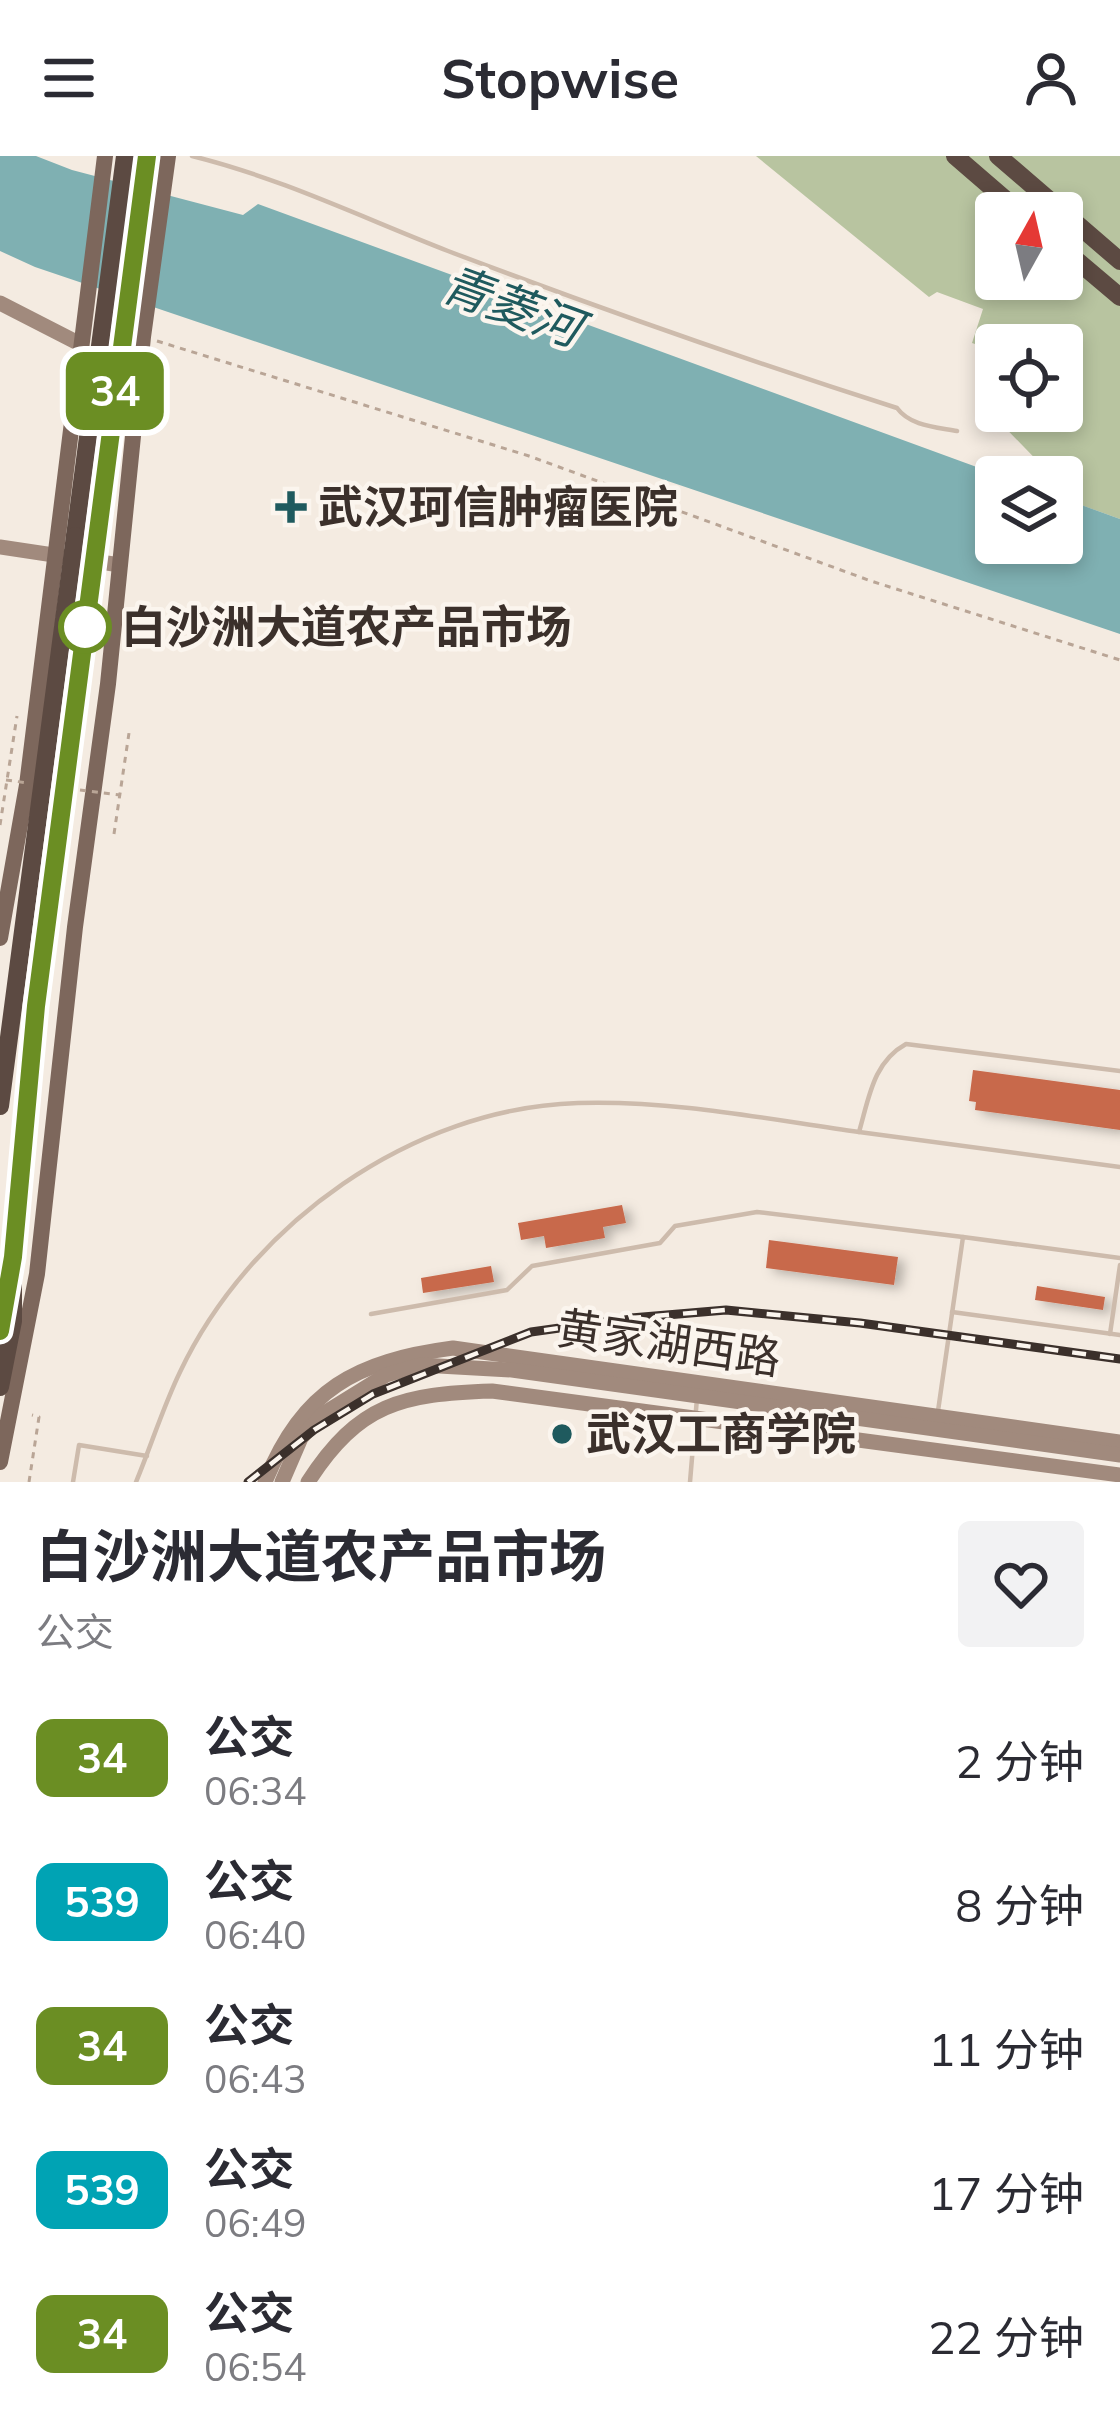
<!DOCTYPE html>
<html lang="zh">
<meta charset="utf-8">
<style>
:root{--surface:#fff;--page:#f2f2f3;--text:#2b2b33;--muted:#7c7c81}
body{margin:0;font-family:Mulish,"Noto Sans SC",sans-serif;background:var(--page);color:var(--text);height:100vh;display:flex;flex-direction:column;font-size:45px;white-space:nowrap}
*{box-sizing:border-box;margin:0}
p{font-size:39px;color:var(--muted)}
.icon{flex:none;width:66px;height:66px;fill:none;stroke:currentColor;stroke-width:2;stroke-linecap:round;stroke-linejoin:round}
.map{position:relative;height:1326px;overflow:hidden}
.panel{display:flex;flex-direction:column;background:var(--surface);flex:1}
.panel>*{flex:none}
.badge{padding:0 24px;border-radius:18px;font-size:42px;line-height:78px}
.needle{width:78px;rotate:8deg}
.tools{position:absolute;left:975px;top:36px;display:grid;gap:24px}
.tools a{display:grid;place-items:center;width:108px;height:108px;border-radius:12px;background:var(--surface);box-shadow:0 6px 18px #0003;font-size:60px}
.map>.badge{position:absolute;translate:-50% -50%;box-shadow:0 0 0 6px #fff}
.round{display:grid;place-items:center;flex:none;width:126px;height:126px;border-radius:12px;background:var(--page)}
.headline{display:flex;align-items:center;justify-content:space-between;height:204px;padding:0 36px}
h1{font-size:57px;font-weight:700;line-height:90px}
ul{padding:0;list-style:none}
li{display:flex;align-items:center;gap:36px;height:144px;padding:0 36px}
li div{flex:1}
li b{display:block;font-size:45px}
li em{font-style:normal}
li .badge{min-width:132px;font-weight:700;text-align:center}
header{display:flex;justify-content:space-between;align-items:center;height:156px;padding:0 36px;background:var(--surface);font-size:54px;font-weight:700}
.map>svg:first-child{display:block}
.green{fill:#b8c4a0;fill-rule:evenodd}
.water{fill:#7fb0b2}
.building{fill:#c8694b;filter:url(#shadow)}
.lines{fill:none;stroke-linecap:round;stroke-linejoin:round}
.path{stroke:#b9a596;stroke-width:3;stroke-dasharray:6 6;stroke-linecap:butt}
.lane{stroke:#cdbbac;stroke-width:4.5}
.secondary{stroke:#a18a7d;stroke-width:15}
.primary{stroke:#7d675c;stroke-width:16}
.highway{stroke:#5c4a42;stroke-width:18}
.rail-casing{stroke:#3b302b;stroke-width:9}
.rail{stroke:#fbf5ee;stroke-width:4.5;stroke-dasharray:14;stroke-linecap:butt}
.path-bridge{stroke:#b9a596;stroke-width:3;stroke-dasharray:6 6;stroke-linecap:butt}
.highway-bridge{stroke:#5c4a42;stroke-width:18}
.line-casing{stroke:#fff;stroke-width:27}
.line{stroke:#6b8e23;stroke-width:18}
.poi-dot{fill:#1f5a5e;stroke:#fbf5ee;stroke-width:4.5}
.stop-dot{fill:#fff;stroke:#6b8e23;stroke-width:6}
.labels{text-anchor:middle;stroke-width:9;stroke-linejoin:round;paint-order:stroke}
.poi-label{font-size:45px;font-weight:bold;fill:#3b302b;stroke:#fbf5ee;text-anchor:start}
.stop-label{font-size:45px;font-weight:bold;fill:#3b302b;stroke:#fbf5ee;text-anchor:start}
.street-label{font-size:45px;fill:#3b302b;stroke:#fbf5ee}
.water-label{font-size:48px;font-style:italic;fill:#1f5a5e;stroke:#fbf5ee}
</style>
<header><svg class="icon" aria-label="menu" viewBox="0 0 24 24"><path d="M4 6h16M4 12h16M4 18h16"/></svg>Stopwise<svg class="icon" aria-label="person" viewBox="0 0 24 24"><circle cx="12" cy="8" r="4"/><path d="M4 21q1-7 8-7t8 7"/></svg></header>
<div class="map">
<svg width="1120" height="1326" viewBox="0 0 1120 1326">
<defs>
<filter id="shadow"><feDropShadow dx="7" dy="4" stdDeviation="6" flood-color="#0004"/></filter>
</defs>
<rect width="100%" height="100%" fill="#f4ebe1"/>
<path class="green" d="M756,0H1120V363L1081,349L1062,330V321H1053L990,256L996,237V255H1062V189H996V195L972,187L983,153L937,136L929,141ZM996,57H1062V123H996Z"/>
<polygon class="water" points="0,0 36,0 72,14 243,59 258,48 1004,321 996,321 996,387 1062,387 1062,342 1120,363 1120,478 35,111 0,95"/>
<g class="building">
<polygon points="973,914 1120,934 1120,974 975,954 976,946 969,945"/>
<polygon points="622,1049 626,1067 603,1071 605,1082 546,1092 544,1080 521,1084 518,1067"/>
<polygon points="769,1084 898,1101 894,1129 766,1112"/>
<polygon points="491,1110 494,1126 423,1137 421,1122"/>
<polygon points="1037,1130 1105,1141 1103,1154 1035,1144"/>
</g>
<g class="lines">
<g class="path">
<polyline points="157,185 529,300 871,425 1120,504"/>
<polyline points="0,669 17,560"/>
<polyline points="114,678 129,577"/>
<polyline points="29,1326 39,1261 32,1259"/>
</g>
<g class="lane">
<path d="M192,0C281,22 363,62 448,95C596,151 746,204 897,252C910,270 936,271 957,275"/>
<polyline points="859,976 1120,1011"/>
<polyline points="952,1156 1120,1179"/>
<polyline points="371,1158 507,1134 532,1110 660,1087 675,1070 757,1056 963,1081"/>
<polyline points="1110,1178 1120,1109"/>
<polyline points="938,1255 963,1081 1120,1102"/>
<polyline points="73,1326 79,1289 147,1300"/>
<path d="M136,1326C151,1290 163,1251 180,1216C250,1068 412,952 578,947C672,944 766,963 859,976C869,942 873,906 906,888L1120,915"/>
<polyline points="690,1326 697,1242"/>
</g>
<g class="secondary">
<polyline points="0,147 80,188"/>
<polyline points="0,391 120,409"/>
<path d="M265,1326C303,1233 356,1205 453,1192L1120,1286"/>
<polyline points="282,1326 301,1282 323,1258 386,1219 421,1209 512,1214 1120,1299"/>
<path d="M308,1326C359,1247 402,1238 492,1235L1120,1319"/>
</g>
<g class="primary">
<polyline points="0,782 27,629 105,0"/>
<polyline points="0,1306 37,1118 75,771 108,528 143,181 168,0"/>
</g>
<g class="highway">
<polyline points="955,0 1021,57"/>
<polyline points="998,0 1120,105"/>
<polyline points="1062,92 1120,141"/>
<polyline points="117,225 147,0"/>
<polyline points="75,380 125,0"/>
<polyline points="0,1231 13,1165 13,1129"/>
</g>
<g class="rail-casing">
<polyline id="rail" points="248,1326 314,1274 373,1238 531,1176 631,1162 726,1154 860,1167 1120,1203"/>
</g>
<use href="#rail" class="rail"/>
<g class="path-bridge">
<polyline points="6,624 28,627"/>
<polyline points="80,634 120,639"/>
</g>
<g class="highway-bridge">
<polyline points="0,950 75,380"/>
<polyline points="0,1176 13,1101 36,850 117,225"/>
</g>
</g>
<g class="lines">
<g class="line-casing">
<polyline id="line" points="0,1175 13,1101 36,850 147,0"/>
</g>
<use href="#line" class="line"/>
</g>
<g class="poi-dot">
<path d="M285 333h12v12h12v12h-12v12h-12v-12h-12v-12h12z"/>
<circle cx="562" cy="1278" r="12"/>
</g>
<circle class="stop-dot" cx="85" cy="471" r="24"/>
<g class="labels">
<g class="poi-label">
<text x="318" y="367">武汉珂信肿瘤医院</text>
<text x="586" y="1294">武汉工商学院</text>
</g>
<g class="stop-label">
<text x="121" y="487">白沙洲大道农产品市场</text>
</g>
<g class="street-label">
<text transform="translate(669 1187) rotate(8)" y="16">黄家湖西路</text>
</g>
<g class="water-label">
<text transform="translate(512 150) rotate(20)" y="17">青菱河</text>
</g>
</g>
</svg>
<div class="tools">
<a><svg class="needle" viewBox="-14 -14 28 28"><path d="M0-13l5 13h-10z" fill="#e53935"/><path d="M0 13l5-13h-10z" fill="#7c7c81"/></svg></a>
<a><svg class="icon" aria-label="locate" viewBox="0 0 24 24"><circle cx="12" cy="12" r="6"/><path d="M12 2v4M12 18v4M2 12h4M18 12h4"/></svg></a>
<a><svg class="icon" aria-label="layers" viewBox="0 0 24 24"><path d="M12 4l9 5-9 5-9-5zM3 14l9 5 9-5"/></svg></a>
</div>
<b class="badge" style="left:115px;top:235px;background:#6b8e23;color:#fff">34</b>
</div>
<section class="panel">
<div class="headline"><div><h1>白沙洲大道农产品市场</h1><p>公交</p></div><a class="round"><svg class="icon" aria-label="heart" viewBox="0 0 24 24"><path d="M12 20l-8-8c-3-5 5-10 8-4 3-6 11-1 8 4z"/></svg></a></div>
<ul>
<li><span class="badge" style="background:#6b8e23;color:#fff">34</span><div><b>公交</b><p>06:34</p></div><em>2 分钟</em></li>
<li><span class="badge" style="background:#00a3b4;color:#fff">539</span><div><b>公交</b><p>06:40</p></div><em>8 分钟</em></li>
<li><span class="badge" style="background:#6b8e23;color:#fff">34</span><div><b>公交</b><p>06:43</p></div><em>11 分钟</em></li>
<li><span class="badge" style="background:#00a3b4;color:#fff">539</span><div><b>公交</b><p>06:49</p></div><em>17 分钟</em></li>
<li><span class="badge" style="background:#6b8e23;color:#fff">34</span><div><b>公交</b><p>06:54</p></div><em>22 分钟</em></li>
</ul>
</section>
